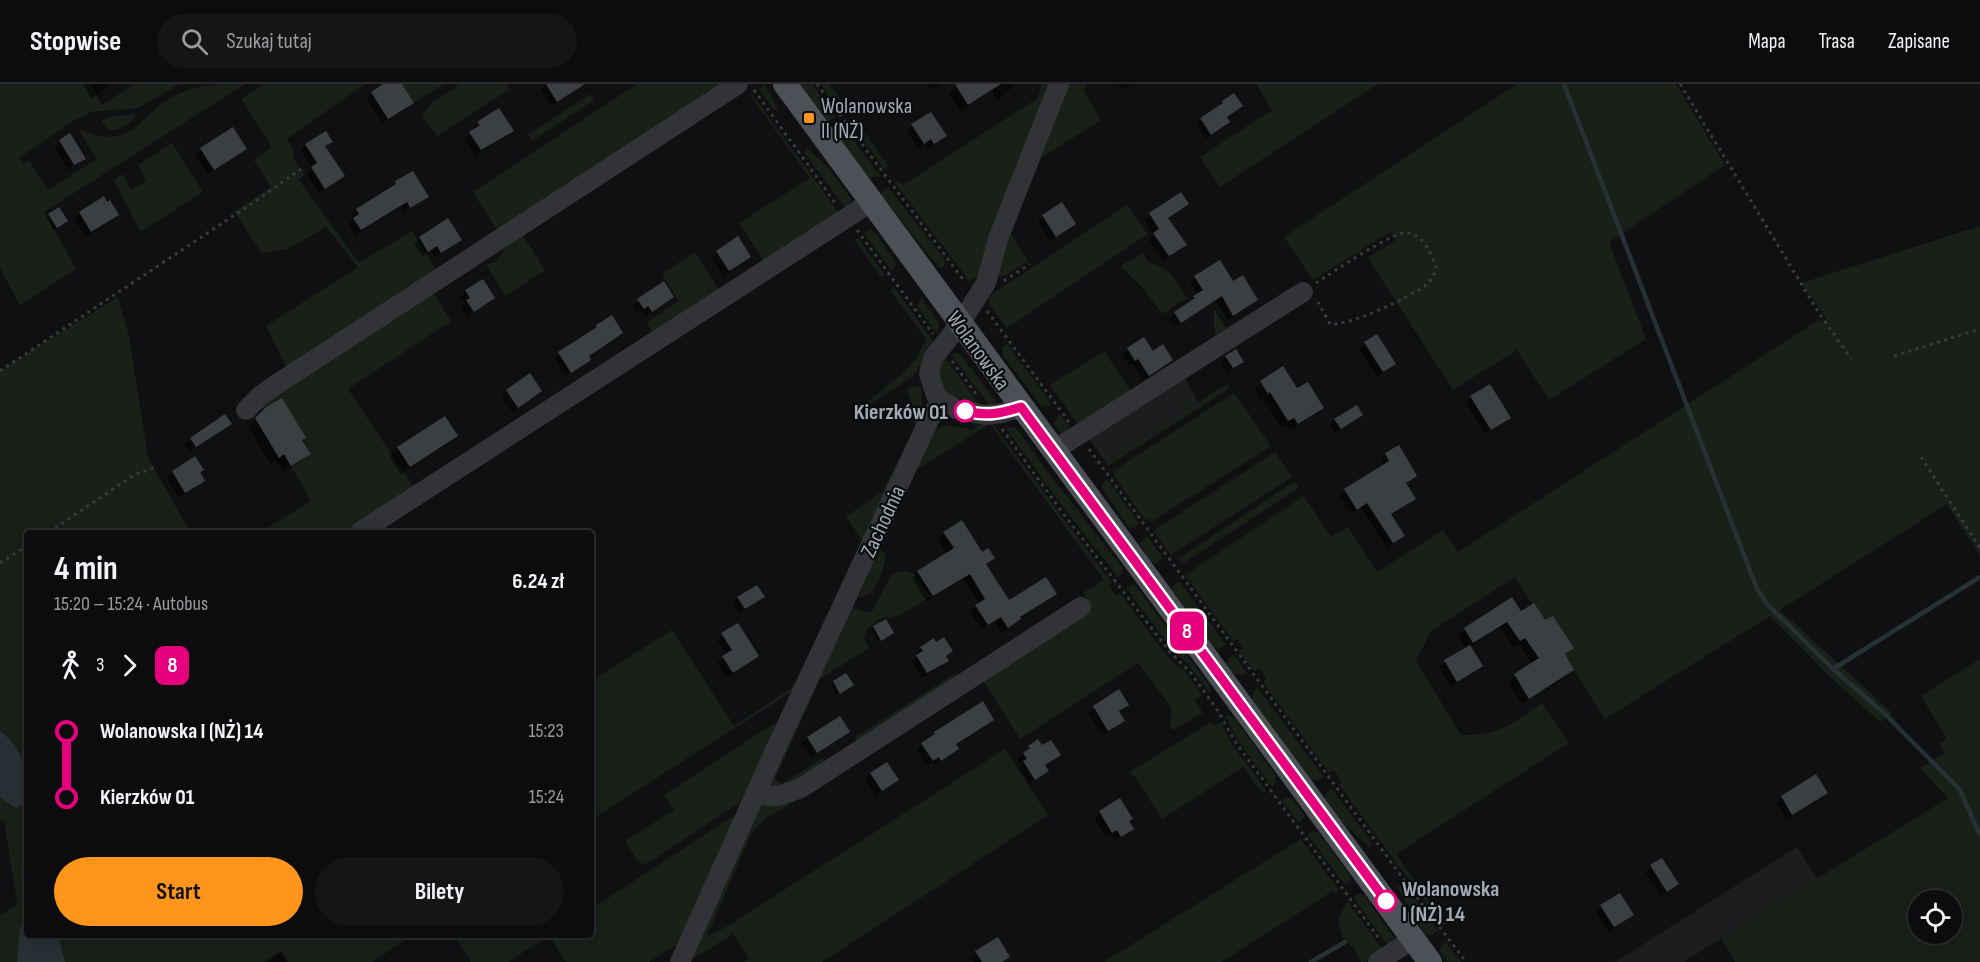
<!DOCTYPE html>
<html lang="pl">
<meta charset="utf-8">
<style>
:root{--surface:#0c0c0e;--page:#151517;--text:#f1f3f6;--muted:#9a9b9e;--line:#2c2c2e;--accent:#ff951b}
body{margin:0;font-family:"Sofia Sans Condensed",sans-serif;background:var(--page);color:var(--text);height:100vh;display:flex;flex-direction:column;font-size:22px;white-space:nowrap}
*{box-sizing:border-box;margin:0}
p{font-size:20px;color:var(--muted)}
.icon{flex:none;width:33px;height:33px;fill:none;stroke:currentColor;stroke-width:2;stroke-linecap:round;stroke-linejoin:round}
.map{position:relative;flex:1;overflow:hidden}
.panel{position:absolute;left:24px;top:446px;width:570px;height:408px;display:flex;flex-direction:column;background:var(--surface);border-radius:6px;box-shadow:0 3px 15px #0003,0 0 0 2px var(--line)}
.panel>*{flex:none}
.badge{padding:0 12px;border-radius:9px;font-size:21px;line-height:39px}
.controls{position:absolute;left:1908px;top:806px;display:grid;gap:12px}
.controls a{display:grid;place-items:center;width:54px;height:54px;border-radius:50%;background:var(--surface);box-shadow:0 3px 15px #0003,0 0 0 2px var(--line);font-size:30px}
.map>.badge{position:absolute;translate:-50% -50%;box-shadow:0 0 0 3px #fff}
.legs{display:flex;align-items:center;gap:9px;height:66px;padding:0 30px;font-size:20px}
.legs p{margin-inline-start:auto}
.headline{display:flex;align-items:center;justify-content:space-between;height:102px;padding:0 30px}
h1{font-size:33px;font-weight:700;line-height:45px}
.primary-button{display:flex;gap:12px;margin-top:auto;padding:12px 30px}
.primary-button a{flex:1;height:69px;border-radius:36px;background:var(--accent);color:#111;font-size:24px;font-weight:700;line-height:69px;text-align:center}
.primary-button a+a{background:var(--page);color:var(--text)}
ul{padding:0 30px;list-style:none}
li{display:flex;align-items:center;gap:21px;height:66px;font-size:22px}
li i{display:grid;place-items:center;width:9px;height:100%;margin:0 8px;background:currentColor}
li i::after{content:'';width:15px;height:15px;margin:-8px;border:4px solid;border-radius:50%;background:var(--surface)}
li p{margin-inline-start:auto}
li:first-child i{background:linear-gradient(#0000 50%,currentColor 0)}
li:last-child i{background:linear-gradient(currentColor 50%,#0000 0)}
header{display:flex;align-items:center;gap:36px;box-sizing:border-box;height:84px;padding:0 30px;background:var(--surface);border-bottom:2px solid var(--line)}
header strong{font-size:28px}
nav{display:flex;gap:33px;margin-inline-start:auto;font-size:21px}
.search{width:420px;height:54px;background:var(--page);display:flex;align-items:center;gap:15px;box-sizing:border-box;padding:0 21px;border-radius:33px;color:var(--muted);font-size:22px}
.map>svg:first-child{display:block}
.built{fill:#1c1d1f}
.green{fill:#182018;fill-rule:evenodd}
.water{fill:#263136}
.shadow{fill:#0007}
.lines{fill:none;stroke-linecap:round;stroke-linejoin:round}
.stream{stroke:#263136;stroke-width:4.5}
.building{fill:#3c3f42}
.path{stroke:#373a3e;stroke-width:3;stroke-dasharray:3 4.5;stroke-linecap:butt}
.minor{stroke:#313337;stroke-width:20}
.major{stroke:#4d5056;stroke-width:24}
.line-1-casing{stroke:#fff;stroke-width:14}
.line-1{stroke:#e6007e;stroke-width:9}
.poi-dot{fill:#ff951b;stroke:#0b0c0d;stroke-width:2}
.stop-1-dot{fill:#fff;stroke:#e6007e;stroke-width:3}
.labels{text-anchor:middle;stroke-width:4.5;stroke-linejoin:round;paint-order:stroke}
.poi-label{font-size:22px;fill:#a0a9b4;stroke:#0b0c0d;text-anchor:start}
.street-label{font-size:22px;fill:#a0a9b4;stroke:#0b0c0d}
.stop-label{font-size:22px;font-weight:bold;fill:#a0a9b4;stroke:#0b0c0d;text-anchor:end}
</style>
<header>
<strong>Stopwise</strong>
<div class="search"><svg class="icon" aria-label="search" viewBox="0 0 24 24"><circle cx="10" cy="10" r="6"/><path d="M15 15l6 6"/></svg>Szukaj tutaj</div>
<nav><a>Mapa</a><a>Trasa</a><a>Zapisane</a></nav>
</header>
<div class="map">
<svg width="1980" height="878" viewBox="0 0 1980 878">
<rect width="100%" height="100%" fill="#101012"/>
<g class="built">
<polygon points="1183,290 1198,319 1106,378 1087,352"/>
<polygon points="1797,763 1817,795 1683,878 1615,878"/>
</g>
<g class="green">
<path d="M0,0H90L102,21L135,0H179L139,24L91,28L73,37L19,74L23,80L29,77L48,106L97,75L78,45C136,69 134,32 178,10C202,0 219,0 245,0L44,128L76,185L20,221L0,184Z"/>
<polygon points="264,0 365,0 287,55 294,67 293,74 305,91 299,96 359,179 412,147 439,191 289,288 266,242 358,183 326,143 288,165 262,169 234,128 271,103 254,76 272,63 241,15"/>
<polygon points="402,0 444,0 414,19"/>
<polygon points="460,0 507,0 510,5 437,52 422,31 432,19"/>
<polygon points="637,0 731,0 497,146 473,108"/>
<polygon points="799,0 812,0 836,33 829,37 825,36"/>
<polygon points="821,0 829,0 844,20 851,21 841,28"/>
<polygon points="1042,0 1054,0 983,188 977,194 974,193 970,198 895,99 899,97 903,101 1038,14"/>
<polygon points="1066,0 1086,0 1084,7 1101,36 1041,74 1010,148 1028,177 1004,192 999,193 997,189 1001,164"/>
<polygon points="1256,0 1378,0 1220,103 1200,73 1272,26"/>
<polygon points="1517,0 1676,0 1725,81 1609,158 1646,255 1549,316 1517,266 1453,306 1368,174 1396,156 1392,147 1313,196 1284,153"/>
<polygon points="764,2 767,4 778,25 773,25 759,5"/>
<polygon points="590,10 594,16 532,57 528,51"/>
<polygon points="752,10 839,129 764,177 739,139 810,94 750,11"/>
<path d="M137,30C128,40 122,48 108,46L101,37L108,33Z"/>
<polygon points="855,35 888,82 884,85 851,39"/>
<polygon points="845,44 880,92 869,95 839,53 839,48"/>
<polygon points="172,59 203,108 142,147 139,145 114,96 123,90 131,106 146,97 138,81"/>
<polygon points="806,63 828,83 852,116 846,125 804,68"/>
<polygon points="888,103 945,176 944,182 940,185 882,112 881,109"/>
<polygon points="1127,121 1148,150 1007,244 989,221 990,213 993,209"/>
<path d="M1980,142V472L1947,420L1780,526L1893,630L1880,638L1827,590L1770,532L1605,635L1515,493L1431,547L1416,577L1461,651C1499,652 1513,639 1542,619L1569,659L1396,770L1446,840L1443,842L1339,701L1342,698L1334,686L1329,689L1263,598L1267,595L1259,584L1254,587L1239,567L1243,564L1237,555L1233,557L1185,491L1304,412L1331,453L1348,443L1377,488L1443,446L1458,468L1820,235L1822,239L1827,235L1801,199Z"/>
<polygon points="871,145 875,148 897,181 891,187 864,149"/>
<polygon points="522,150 545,186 505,212 486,180 496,178 507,160"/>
<polygon points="858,154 885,191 881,193 854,156"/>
<polygon points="695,168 719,206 653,249 647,238 679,217 662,190"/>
<path d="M1143,169L1148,178C1172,185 1173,194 1187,214L1162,230L1142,203L1120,182Z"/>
<polygon points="894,203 935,260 913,292 859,328 857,326 901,291 916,275 926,255 891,207"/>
<polygon points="432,207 451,237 348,305 414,404 352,448 260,448 311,417 291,382 311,370 282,314 258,327 262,318"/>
<polygon points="118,213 129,252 148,373 190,448 27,448 27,850 408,850 410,853 372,878 288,878 282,867 263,878 0,878 0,832 17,820 4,736 0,737 0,286"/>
<polygon points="921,214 939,239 938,251 917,222"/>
<polygon points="1214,225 1229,249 1217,256 1214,244"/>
<polygon points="1007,260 1051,319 1048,323 1040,321 1002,270 1002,264"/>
<polygon points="1104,267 1133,310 1081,344 1050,301"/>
<polygon points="955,269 960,270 997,319 990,322 951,270"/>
<path d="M945,274L980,321C954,314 925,305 945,274Z"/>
<polygon points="1227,300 1230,304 1108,382 1106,378"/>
<polygon points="913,302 921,303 922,318 920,336 819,557 815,557 862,456 846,433 883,407 915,343 915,329 907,305"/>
<polygon points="1234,309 1271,362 1151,438 1148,434 1145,436 1114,392 1115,390 1113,387"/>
<polygon points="1060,330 1072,347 1064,352 1053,340"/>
<polygon points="992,339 1112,499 1109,502 1116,512 1120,509 1163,566 1172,577 1185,587 1202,611 1195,617 1203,629 1173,646 1170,643 1172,625 1138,579 1020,655 981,593 1087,520 1084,508 1104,496 990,340 916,386 933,342 937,345 944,341 974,346 975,341"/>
<polygon points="1004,342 1016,344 1050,391 1123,484 1122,489 1118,493 1066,427"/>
<polygon points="1275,368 1292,393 1171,471 1153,447"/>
<polygon points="1107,395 1140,440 1131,445 1129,444 1102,404 1102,400"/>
<polygon points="1295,397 1299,404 1182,480 1178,475"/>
<polygon points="1147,452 1163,474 1156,479 1151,478 1139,459"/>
<path d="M880,465L886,471C882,487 878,513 858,513Z"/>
<polygon points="906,487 914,490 930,513 898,532 879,535 866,546 864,555 869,564 820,595 775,695 782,700 822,674 827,682 792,703 770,703 769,699 849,523 871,529 891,492 895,489"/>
<polygon points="1179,497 1226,561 1218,565 1212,562 1172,505 1171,503"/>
<polygon points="1133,500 1136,502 1210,602 1209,608 1188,580 1173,567 1126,504"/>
<polygon points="672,546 734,642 792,604 807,574 808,578 794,606 591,736 591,597"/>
<polygon points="1234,571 1247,589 1242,592 1232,589 1227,581 1228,575"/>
<path d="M1980,575V878H1735L1721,854L1948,714L1920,684L1945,669L1939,660L1947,655L1921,612ZM1918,816H1952V849H1918Z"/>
<polygon points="956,589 957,592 860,660 855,653"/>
<polygon points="1257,603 1324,693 1315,698 1310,695 1253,617 1253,609"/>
<polygon points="1228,631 1234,634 1276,692 1276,698 1272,703 1236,654 1226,632"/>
<polygon points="1211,638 1214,642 1221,638 1231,659 1266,706 1263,710 1243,683 1162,735 1134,691 1132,692 1130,688"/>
<polygon points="773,640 777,640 742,717 645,781 638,777 625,757 674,726 664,711"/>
<polygon points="1005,665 1048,731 822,878 743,878 749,874 733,850 693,875 688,871 757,722 769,719 832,691 834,695 765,735 751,750 707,852 726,843"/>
<polygon points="1332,705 1372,759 1370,764 1346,742 1325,714 1327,708"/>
<polygon points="1288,713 1293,715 1304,731 1304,733 1299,739 1281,716"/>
<polygon points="736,731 683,856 649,878 566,878 549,852 508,878 471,878 454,851 591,850 591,825 733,732"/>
<polygon points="1314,747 1319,749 1350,792 1350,797 1345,801 1307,750"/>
<polygon points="1301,755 1339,806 1335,809 1333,807 1221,878 1104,878"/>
<polygon points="1405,801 1438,847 1428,852 1425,850 1397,803"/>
<polygon points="1359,810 1365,812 1394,854 1389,863 1353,813"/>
<polygon points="1348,818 1383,866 1366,878 1361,878 1353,863 1342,853 1339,842 1339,833 1345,822 1344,821"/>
<polygon points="1446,858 1461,878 1448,878 1440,868 1441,862"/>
</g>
<g class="water">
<path d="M0,647C23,664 32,693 24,719L16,724L0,713Z"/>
<path d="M27,765V810C18,797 22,779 27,765Z"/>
<polygon points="27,836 27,850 58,851 65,878 17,878 20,843"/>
</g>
<g class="shadow">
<polygon points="82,0 111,0 92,15"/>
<polygon points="386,0 400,0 412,19 406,25 382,39 366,14"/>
<polygon points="547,0 577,0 567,12 551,22 541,6"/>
<polygon points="928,0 941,0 932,6"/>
<polygon points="961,0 1013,0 1014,2 998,16 992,6 960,27 949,10"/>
<polygon points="1118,0 1132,0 1122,6"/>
<polygon points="1234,11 1241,22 1226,34 1229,38 1223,44 1205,55 1196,40"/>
<polygon points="478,39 512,47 506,52 475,71 464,54 474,46 473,44"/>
<polygon points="912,42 945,52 928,65 925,60 918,64 907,47"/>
<polygon points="232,45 245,64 208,90 195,71"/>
<polygon points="70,51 84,74 68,86 54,63"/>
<polygon points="331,57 324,64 343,92 319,109 307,90 312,84 301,67 306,61"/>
<polygon points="412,89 427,113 404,128 401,123 355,151 349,140 353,135 351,131"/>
<polygon points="1180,110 1187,120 1167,135 1185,160 1163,177 1149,156 1154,151 1144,136"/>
<polygon points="103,114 117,131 112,137 85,153 74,134"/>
<polygon points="49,131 63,139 54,145 47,133"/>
<polygon points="1043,132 1074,140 1050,157 1038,138"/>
<polygon points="420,154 460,156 435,174 431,166 422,172 414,159"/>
<polygon points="737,154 749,173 723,192 711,173"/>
<polygon points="1195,193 1232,199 1256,216 1228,236 1216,217 1175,243 1169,235 1198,211 1190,198"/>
<polygon points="664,199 672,213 646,232 642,227 638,230 632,222"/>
<polygon points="466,207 493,214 468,233 461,223 465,219 460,213"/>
<polygon points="597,243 621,249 587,272 585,280 566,292 554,274 593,247"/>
<polygon points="1376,252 1394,280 1377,293 1359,265"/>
<polygon points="1144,255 1152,269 1171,276 1143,296 1132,279 1129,281 1122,271"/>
<polygon points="1226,273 1242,277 1227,288 1221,278"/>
<polygon points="1282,284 1297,306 1322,324 1315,330 1290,346 1286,340 1281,343 1263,314 1261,316 1254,305"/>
<polygon points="507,307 540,307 512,328 501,312"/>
<polygon points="1471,313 1509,333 1485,350 1466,319"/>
<polygon points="267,324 301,356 309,370 301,377 283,388 276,377 271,380 248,343"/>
<polygon points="1361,331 1335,349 1330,341 1335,336"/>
<polygon points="224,332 230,340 190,367 185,361"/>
<polygon points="456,352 448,360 401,390 389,372 398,364"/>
<polygon points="1386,370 1415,392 1405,401 1414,415 1390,432 1403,452 1387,464 1361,424 1351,430 1339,412 1384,382 1380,376"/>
<polygon points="194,374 198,389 203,396 179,414 167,394"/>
<polygon points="944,449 993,474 986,481 1009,518 1055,510 1001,549 994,538 982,546 970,528 979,520 963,495 926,517 912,494 918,488 947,470 938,456"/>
<polygon points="763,513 739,530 733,519 738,514"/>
<polygon points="1512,515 1521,529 1545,538 1572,564 1565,571 1572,586 1566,593 1522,620 1508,598 1533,580 1518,559 1513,563 1500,543 1469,563 1481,582 1451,602 1439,583 1466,565 1458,552 1465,546"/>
<polygon points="874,543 890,551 879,558 872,546"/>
<polygon points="722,551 758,572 727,594 717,579 727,571 717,556"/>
<polygon points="936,560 951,567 945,573 947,576 941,582 921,594 912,578 917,572 916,569 921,564"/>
<polygon points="846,591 850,603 837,611 831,601"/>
<polygon points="1119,607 1127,621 1118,629 1123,636 1102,651 1088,629"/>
<polygon points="993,635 955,661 957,665 935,681 933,678 927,682 917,666 935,649"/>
<polygon points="848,648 811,673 802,659 808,654"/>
<polygon points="1029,663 1042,663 1059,671 1044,682 1047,687 1029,700 1019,684 1022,681 1018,676"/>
<polygon points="871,690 897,696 876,712 865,696"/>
<polygon points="1816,692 1826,709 1820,714 1786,735 1776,719 1782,713"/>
<polygon points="1119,716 1132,744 1115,757 1110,750 1106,753 1094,734"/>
<polygon points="593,764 598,772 591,779 591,765"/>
<polygon points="1651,782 1671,805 1661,812 1645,788"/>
<polygon points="1601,823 1632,830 1608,848 1596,828"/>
<polygon points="976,868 1008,873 1003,878 974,878 971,873"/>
<polygon points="281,869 286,878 268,878"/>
</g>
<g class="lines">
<g class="stream">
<polyline points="1564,0 1757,505 1767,520 1833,585 1885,630 1960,706 1980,751"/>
<polyline points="1833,585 1980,493"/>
<polyline points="1311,878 1345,858"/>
</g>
</g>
<g class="building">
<polygon points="383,0 402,0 414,19 388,35 371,8"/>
<polygon points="546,0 585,0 557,18"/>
<polygon points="955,0 1001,0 968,21"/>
<polygon points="1234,9 1243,22 1227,33 1230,38 1211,51 1200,34 1223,19 1222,17"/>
<polygon points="499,24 514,47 481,66 469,48 480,41 477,38"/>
<polygon points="931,28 947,52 934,60 931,55 924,60 911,40"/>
<polygon points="233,43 247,65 214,86 200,64"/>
<polygon points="326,47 333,58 325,62 345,92 325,105 311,83 317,79 305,60"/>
<polygon points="70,49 86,75 74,81 59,56"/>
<polygon points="413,87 429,113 410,124 407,118 361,146 353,134 359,130 356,125 396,100 395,97"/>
<polygon points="1181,108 1189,120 1168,134 1187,161 1169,172 1153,149 1159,145 1149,129"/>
<polygon points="104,112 107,118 110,116 119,131 91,148 79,128"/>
<polygon points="1062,118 1076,140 1056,153 1042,131"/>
<polygon points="59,123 68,137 57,144 48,130"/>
<polygon points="448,134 462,156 441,169 437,162 428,168 419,153"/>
<polygon points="738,152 751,173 729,187 716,167"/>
<polygon points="1220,176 1233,197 1243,191 1258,216 1233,232 1222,212 1181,239 1174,228 1195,214 1193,212 1203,206 1194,192"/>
<polygon points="483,195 495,214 474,228 466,216 470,214 465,206"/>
<polygon points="664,197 674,213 652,228 648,222 644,225 637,215"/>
<polygon points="612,231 623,249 589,272 591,276 571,289 558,268 597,243 596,241"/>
<polygon points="1377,250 1396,280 1383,288 1364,258"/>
<polygon points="1144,253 1153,267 1163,260 1173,276 1149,292 1138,275 1135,277 1127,264"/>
<polygon points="1236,265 1244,278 1233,284 1225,272"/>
<polygon points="1283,282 1297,304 1308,298 1324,324 1298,340 1294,334 1288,337 1270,308 1268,310 1260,297"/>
<polygon points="530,289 542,307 518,324 506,306"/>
<polygon points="1490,300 1511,334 1491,346 1470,312"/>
<polygon points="282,314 306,354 302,356 311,370 291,382 284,370 279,374 255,334 266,323"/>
<polygon points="1357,321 1363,331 1341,345 1334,335"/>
<polygon points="225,330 232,340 196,363 190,354"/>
<polygon points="445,332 458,352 410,383 397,363"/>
<polygon points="1399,361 1417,392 1406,399 1416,415 1391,430 1405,452 1393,459 1367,419 1357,426 1344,405 1389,377 1385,369"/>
<polygon points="195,372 204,386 200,388 205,397 185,409 172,387"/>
<polygon points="962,436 982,468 988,464 995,474 986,480 1009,516 1046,493 1057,510 1020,533 1021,535 1008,544 1001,533 988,541 975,521 985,515 970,490 933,512 917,487 954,464 943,448"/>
<polygon points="757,501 765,513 745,525 737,513"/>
<polygon points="1512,513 1521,527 1534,519 1545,536 1553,532 1574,564 1565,570 1574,586 1529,615 1514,590 1539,574 1525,554 1520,557 1507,538 1473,559 1464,544"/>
<polygon points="886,535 894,549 881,557 873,542"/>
<polygon points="738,539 759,572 733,589 722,572 732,566 721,549"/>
<polygon points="944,553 953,567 946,572 949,577 927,589 916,571 923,567 920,563 934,554 936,558"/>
<polygon points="1470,561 1483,582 1457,598 1444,576"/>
<polygon points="846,589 854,601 840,610 833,597"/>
<polygon points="1119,605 1129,621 1119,627 1125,637 1108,647 1093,622"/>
<polygon points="983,617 994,636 956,660 959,665 941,677 939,673 933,677 921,659 935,650 934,648"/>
<polygon points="840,632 850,648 817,669 807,653"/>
<polygon points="1038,655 1042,661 1051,656 1061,671 1045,681 1049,687 1035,696 1023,677 1027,675 1023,669 1030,664 1028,662"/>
<polygon points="887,678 899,696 882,707 870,689"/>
<polygon points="1816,690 1828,709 1792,731 1781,712"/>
<polygon points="1120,714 1133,735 1129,737 1134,745 1121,753 1117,746 1112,749 1099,727"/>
<polygon points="1662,774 1679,800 1667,808 1650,781"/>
<polygon points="1620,809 1634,831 1614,843 1600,821"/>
<polygon points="998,853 1010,873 1002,878 982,878 975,867"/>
</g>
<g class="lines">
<g class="path">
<polyline points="817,0 965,198"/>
<polyline points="1680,0 1819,229 1851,275"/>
<polyline points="754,6 836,120"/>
<polyline points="857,146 933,250"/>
<polyline points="1004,197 1030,180"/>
<path d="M1316,199C1332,189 1395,145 1409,149C1424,152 1432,171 1436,184C1434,191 1432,196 1427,200C1410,214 1349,242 1330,240L1318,218"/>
<polyline points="987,227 1069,338"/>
<polyline points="1894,272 1980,245"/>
<polyline points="952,277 978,313"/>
<polyline points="0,287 257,116 301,85"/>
<polyline points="1002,345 1062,428 1169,567 1190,588 1218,627 1236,659 1381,857"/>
<polyline points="1089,365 1407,800 1466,878"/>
<polyline points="1921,373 1980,464"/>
<polyline points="49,448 134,391 156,383"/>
<polyline points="0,479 27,462"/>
</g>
<g class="minor">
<polyline points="1021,323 1002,329 985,331 956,325 941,316 936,311 929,290 933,274 960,240 986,199 998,155 1059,0"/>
<polyline points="246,326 260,312 274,302 738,0"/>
<polyline points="1053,367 1303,208"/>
<polyline points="360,448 871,118"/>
<polyline points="755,711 778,712 801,704 1081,523"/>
<polyline points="680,878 777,662 928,338 941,316"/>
<polyline points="1378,878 1413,855"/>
</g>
<polyline class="major" points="785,0 1430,878"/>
</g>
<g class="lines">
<g class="line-1-casing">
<path id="line-1" d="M965,327C988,332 999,330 1021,323L1386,817"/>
</g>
<use href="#line-1" class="line-1"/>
</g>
<rect class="poi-dot" x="803" y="28" width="12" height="12" rx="3"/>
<g class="stop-1-dot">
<circle cx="965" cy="327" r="10"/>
<circle cx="1386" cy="817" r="10"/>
</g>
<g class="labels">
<g class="poi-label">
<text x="821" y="29">Wolanowska<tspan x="821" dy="25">II (NŻ)</tspan></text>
</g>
<g class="street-label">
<text transform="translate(979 266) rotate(54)" y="8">Wolanowska</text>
<text transform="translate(882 437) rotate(-65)" y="8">Zachodnia</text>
</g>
<g class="stop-label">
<text x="948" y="335">Kierzków 01</text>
<text x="1402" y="812" text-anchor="start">Wolanowska<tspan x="1402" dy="25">I (NŻ) 14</tspan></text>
</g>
</g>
</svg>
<div class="controls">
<a><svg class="icon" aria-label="locate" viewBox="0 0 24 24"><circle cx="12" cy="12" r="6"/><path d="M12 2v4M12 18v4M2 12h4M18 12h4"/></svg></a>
</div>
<b class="badge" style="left:1187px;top:547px;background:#e6007e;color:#fff">8</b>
<section class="panel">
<div class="headline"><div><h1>4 min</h1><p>15:20 – 15:24 · Autobus</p></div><b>6.24 zł</b></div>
<div class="legs"><svg class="icon" aria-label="walk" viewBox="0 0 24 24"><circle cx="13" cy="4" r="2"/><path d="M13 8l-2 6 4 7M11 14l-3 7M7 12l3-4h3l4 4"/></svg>3<svg class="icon" aria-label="forward" viewBox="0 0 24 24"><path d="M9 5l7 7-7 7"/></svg><b class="badge" style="background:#e6007e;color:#fff">8</b></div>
<ul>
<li><i style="color:#e6007e"></i><b>Wolanowska I (NŻ) 14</b><p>15:23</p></li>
<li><i style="color:#e6007e"></i><b>Kierzków 01</b><p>15:24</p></li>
</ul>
<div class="primary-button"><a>Start</a><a>Bilety</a></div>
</section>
</div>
